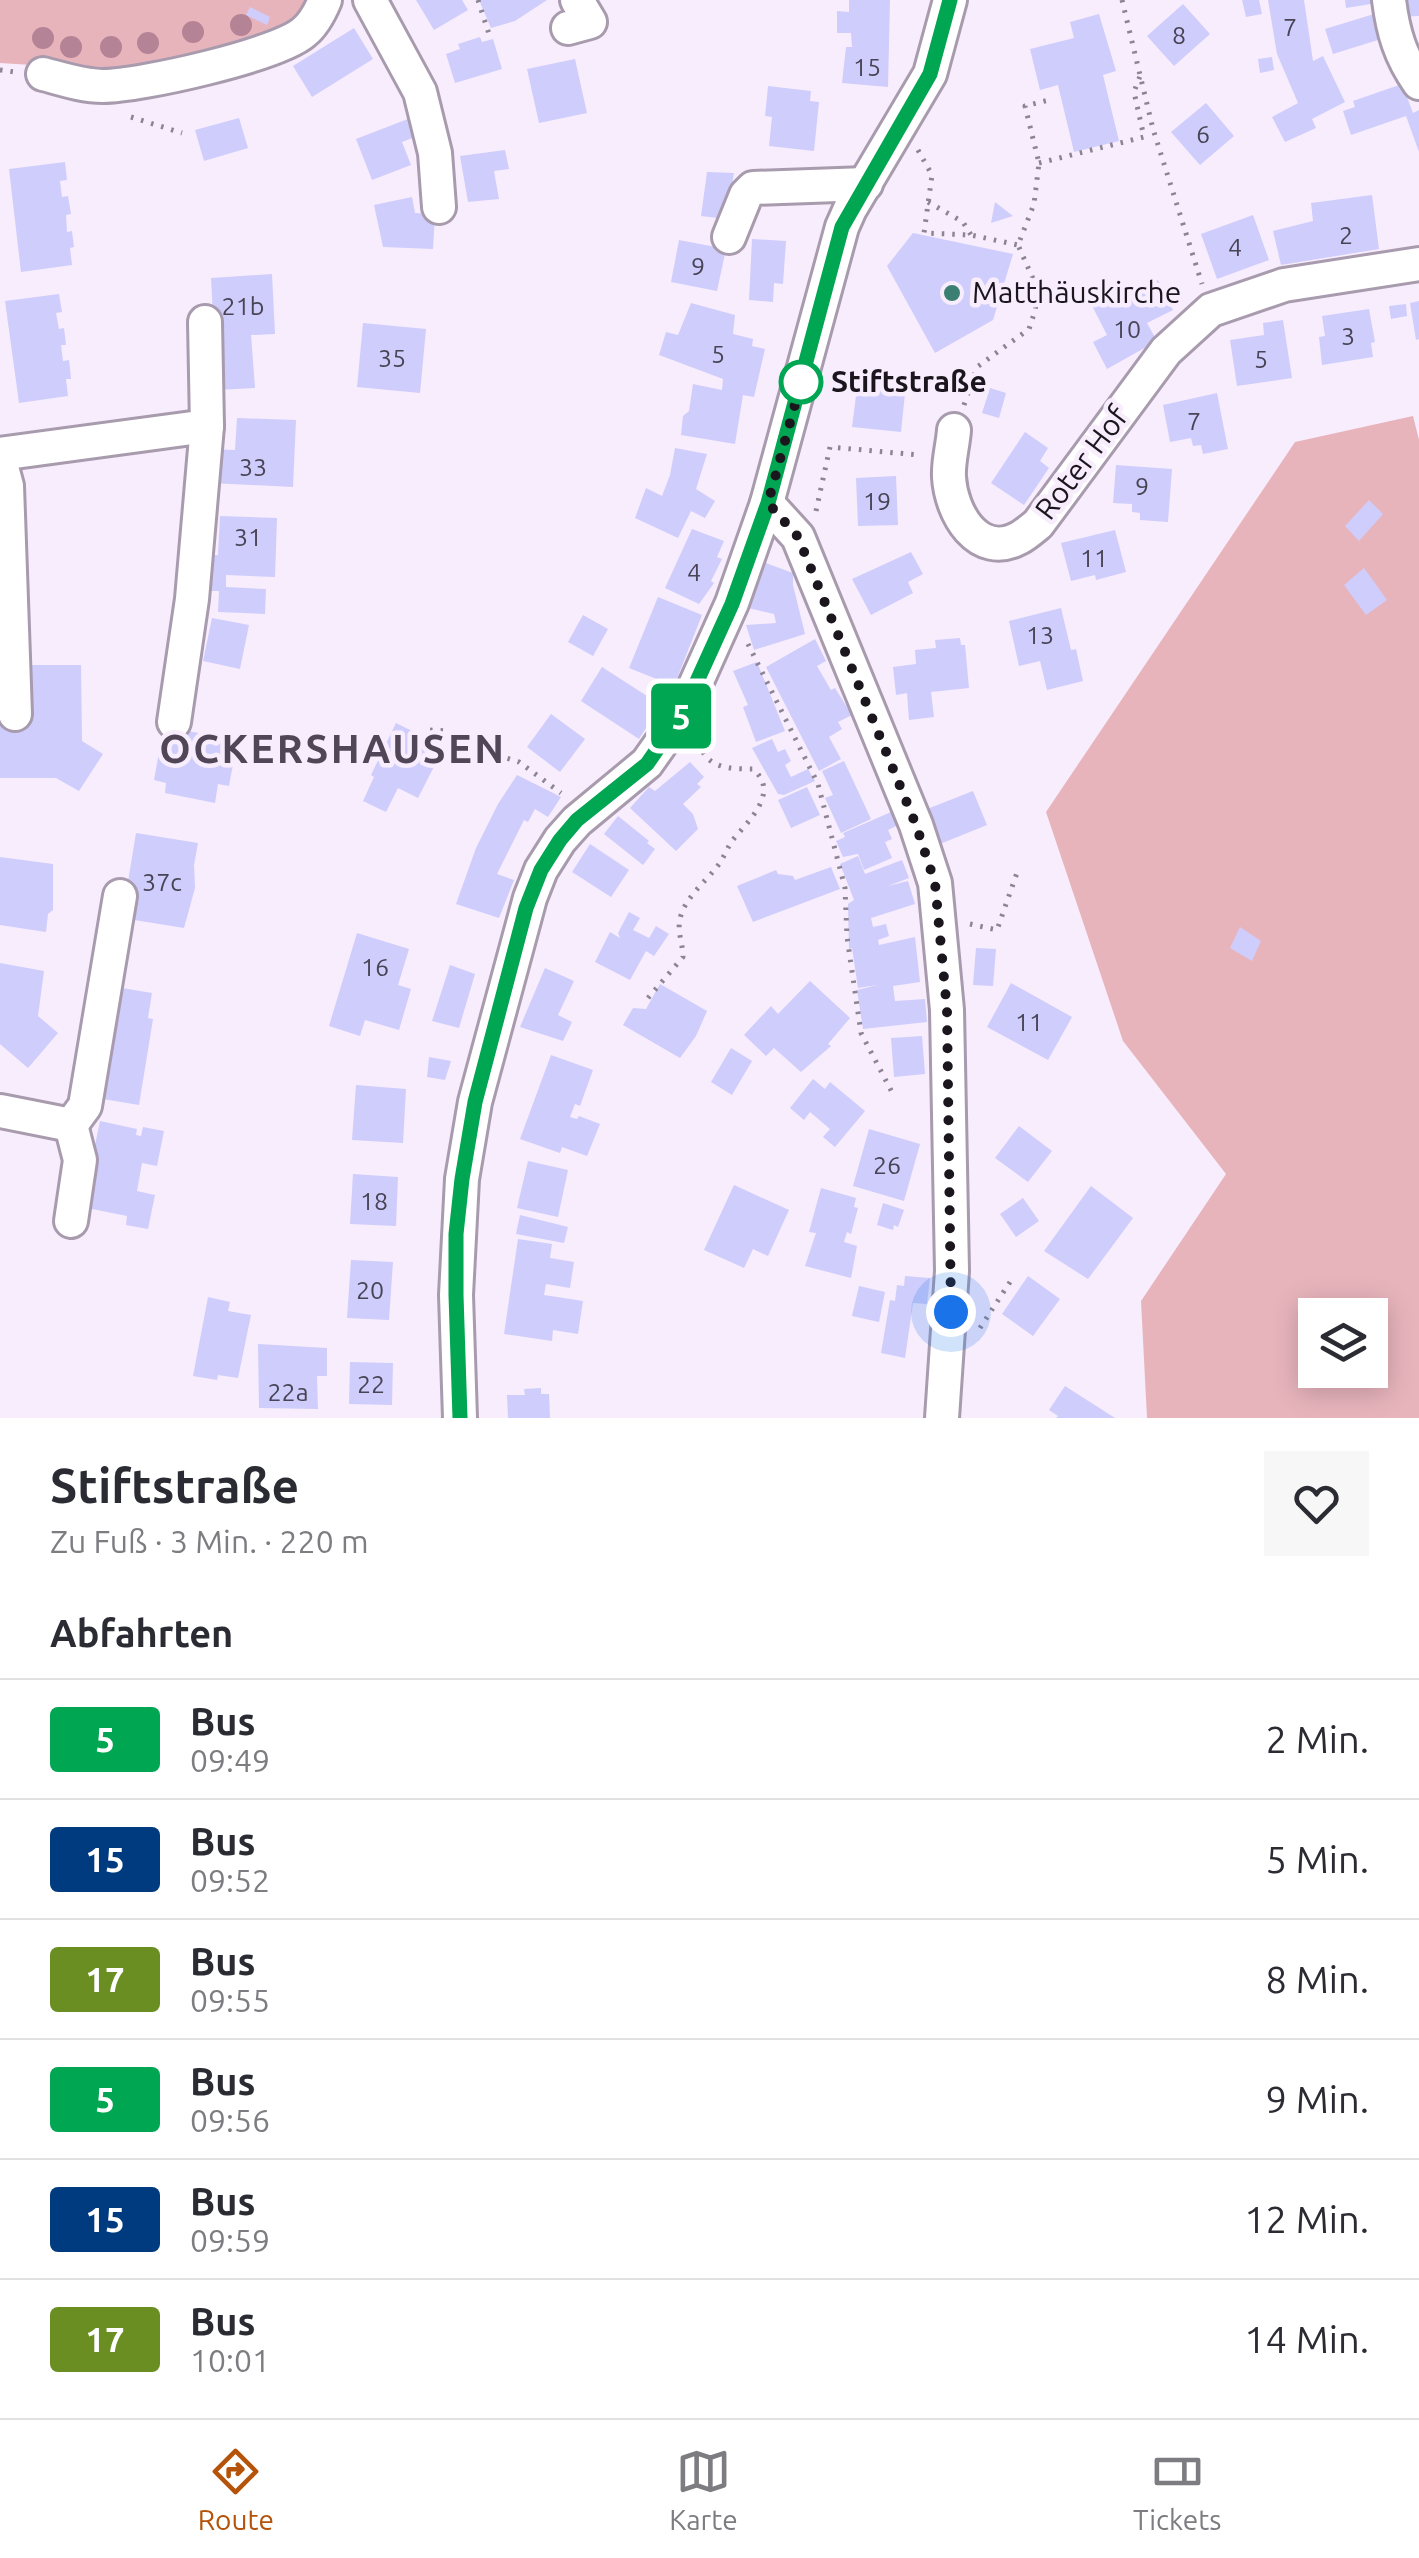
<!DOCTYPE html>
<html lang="de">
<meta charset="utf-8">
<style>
:root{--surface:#fff;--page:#f7f7f7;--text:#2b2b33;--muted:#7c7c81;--line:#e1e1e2;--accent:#b45309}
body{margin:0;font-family:Ubuntu,sans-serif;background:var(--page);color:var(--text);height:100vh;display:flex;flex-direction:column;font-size:38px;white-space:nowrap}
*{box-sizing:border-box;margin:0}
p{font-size:32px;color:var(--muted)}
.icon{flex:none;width:55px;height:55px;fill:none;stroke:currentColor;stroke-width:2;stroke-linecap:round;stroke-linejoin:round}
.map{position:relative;height:1418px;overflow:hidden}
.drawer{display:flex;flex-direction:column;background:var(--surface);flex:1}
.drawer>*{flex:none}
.badge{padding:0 20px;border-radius:8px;font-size:35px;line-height:65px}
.controls{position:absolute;left:1298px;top:1298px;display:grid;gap:20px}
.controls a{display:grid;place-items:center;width:90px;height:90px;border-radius:0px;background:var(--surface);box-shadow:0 5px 25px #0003;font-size:50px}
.you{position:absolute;width:50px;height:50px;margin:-25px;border:8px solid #fff;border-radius:50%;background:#1a73e8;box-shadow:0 0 0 15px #1a73e833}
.map>.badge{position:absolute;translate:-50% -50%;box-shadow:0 0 0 5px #fff}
h2{padding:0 50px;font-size:38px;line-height:90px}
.round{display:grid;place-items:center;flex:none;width:105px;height:105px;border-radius:0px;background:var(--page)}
.headline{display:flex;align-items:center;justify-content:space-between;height:170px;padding:0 50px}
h1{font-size:48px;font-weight:700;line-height:75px}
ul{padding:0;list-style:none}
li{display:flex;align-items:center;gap:30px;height:120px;padding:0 50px;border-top:2px solid var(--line)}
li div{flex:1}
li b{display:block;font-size:38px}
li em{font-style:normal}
li .badge{min-width:110px;font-weight:700;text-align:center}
.tab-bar{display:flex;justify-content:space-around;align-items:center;height:140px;border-top:2px solid var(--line);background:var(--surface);font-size:28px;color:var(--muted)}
.tab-bar a{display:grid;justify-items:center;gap:5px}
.tab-bar .on{color:var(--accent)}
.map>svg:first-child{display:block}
.green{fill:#e8b4bc;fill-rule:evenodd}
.building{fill:#cfcdfc}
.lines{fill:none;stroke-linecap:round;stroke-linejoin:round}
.minor-casing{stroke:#a89bae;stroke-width:38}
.path{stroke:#8c8490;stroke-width:5;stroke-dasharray:2.5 8;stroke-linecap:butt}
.minor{stroke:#fff;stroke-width:32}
.tree{fill:#b48395}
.line-casing{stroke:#fff;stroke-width:22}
.line{stroke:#00a651;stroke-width:15}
.walk{stroke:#1b161d;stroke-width:10;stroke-dasharray:0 18}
.poi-dot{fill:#3b7f72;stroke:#f8edfd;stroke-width:4}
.stop-dot{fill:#fff;stroke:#00a651;stroke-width:5}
.labels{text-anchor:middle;stroke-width:9;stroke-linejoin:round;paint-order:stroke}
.number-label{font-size:25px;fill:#484455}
.poi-label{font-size:30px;fill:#1b161d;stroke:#f8edfd;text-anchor:start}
.stop-label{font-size:30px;font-weight:bold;fill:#1b161d;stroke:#f8edfd;text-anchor:start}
.street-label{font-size:30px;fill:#1b161d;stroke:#f8edfd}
.district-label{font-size:40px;font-weight:bold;letter-spacing:2.5px;fill:#514657;stroke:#f8edfd}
</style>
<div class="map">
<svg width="1419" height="1418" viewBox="0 0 1419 1418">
<rect width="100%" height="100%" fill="#f8edfd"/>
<g class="green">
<polygon points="0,0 315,0 298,28 108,81 47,66 0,63"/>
<path d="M1413,416L1419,440V1418H1147L1141,1301L1226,1174L1123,1041L1046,812L1295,442ZM1315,1315H1370V1370H1315Z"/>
</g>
<g class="building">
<polygon points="416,0 462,0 468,10 434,30"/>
<polygon points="479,0 547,0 515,21 491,28"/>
<polygon points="849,0 890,0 888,87 842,83 846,47 852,47 851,33 837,33 837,11 849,12"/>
<polygon points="1242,0 1259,0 1262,14 1246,17"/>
<polygon points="1268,0 1304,0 1313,61 1323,56 1345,102 1312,119 1316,128 1285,142 1272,117 1298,103 1277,54"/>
<polygon points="1345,0 1383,0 1383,2 1346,8"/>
<polygon points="1395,0 1419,0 1419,16 1397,17"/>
<polygon points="1183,4 1210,34 1174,66 1147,36"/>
<polygon points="250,7 270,17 267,25 246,15"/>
<polygon points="1099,14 1116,71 1103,75 1119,141 1074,152 1058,85 1040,90 1030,49 1074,38 1070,22"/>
<polygon points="1374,14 1381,39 1333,54 1325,29"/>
<polygon points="354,28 373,59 312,97 293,66"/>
<polygon points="480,37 482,42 493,39 502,69 455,83 446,54 460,49 458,44"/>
<polygon points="1272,57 1274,70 1260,73 1258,59"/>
<polygon points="575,59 587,113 539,123 527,69"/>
<polygon points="1402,84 1413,113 1419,110 1419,152 1406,116 1351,135 1343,111 1355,107 1353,101"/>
<polygon points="768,86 811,91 810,101 819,102 814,151 769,146 772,117 765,116"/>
<polygon points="1206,103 1234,136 1200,165 1171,132"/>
<polygon points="413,117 420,135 402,142 411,165 372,180 356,139"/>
<polygon points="239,118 248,148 204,161 195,130"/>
<polygon points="505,150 509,169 494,171 499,199 468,202 460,156"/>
<polygon points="65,162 67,180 60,181 62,197 68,196 71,214 66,215 67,232 72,231 74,247 70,248 72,265 21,272 9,169"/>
<polygon points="707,172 734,173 726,219 701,216"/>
<polygon points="1372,195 1379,249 1281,265 1273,231 1313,221 1311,203"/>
<polygon points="412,197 415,213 435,214 433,249 383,247 374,205"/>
<polygon points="995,202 1013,216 991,223"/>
<polygon points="1253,215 1269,260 1217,279 1201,234"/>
<polygon points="913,233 1013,254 993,320 935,353 887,266"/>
<polygon points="752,239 786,241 783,284 774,283 773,302 749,300"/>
<polygon points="679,240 726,249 717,291 671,282"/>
<polygon points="272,274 275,334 251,335 255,388 217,390 211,278"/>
<polygon points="1108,280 1118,301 1158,280 1173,310 1147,323 1157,341 1107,369 1093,342 1107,335 1085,292"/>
<polygon points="59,294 62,312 56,313 59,329 64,328 66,345 61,345 63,361 69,360 71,379 66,379 68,396 19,403 5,301"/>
<polygon points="1419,301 1419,339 1416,340 1410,303"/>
<polygon points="691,303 735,315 733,334 753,339 752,346 765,349 754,397 743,395 735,444 681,435 683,416 689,411 693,384 722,390 723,379 659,355 666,332 678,335"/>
<polygon points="1406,304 1407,316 1391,319 1389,306"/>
<polygon points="1369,309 1375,342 1371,343 1373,357 1322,365 1319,337 1325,336 1322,316"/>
<polygon points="1283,320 1292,378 1237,386 1230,340 1264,335 1263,323"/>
<polygon points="363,323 426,329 420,393 357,387"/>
<polygon points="857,388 905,393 901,432 852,427"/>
<polygon points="990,388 1006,393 999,418 982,413"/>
<polygon points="1217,393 1228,449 1203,454 1201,445 1193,446 1191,438 1170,442 1163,405"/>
<polygon points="237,418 296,420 293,487 211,483 212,449 235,450"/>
<polygon points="1025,432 1048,448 1040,461 1049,468 1024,505 991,483"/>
<polygon points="675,448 707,454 696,489 715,501 705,518 691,511 678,538 635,518 646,488 662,496 670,475"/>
<polygon points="1116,465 1172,469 1168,522 1140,520 1140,513 1132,512 1132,504 1113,503"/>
<polygon points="896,476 898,525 858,526 856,478"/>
<polygon points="1369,500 1383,514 1359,541 1345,526"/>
<polygon points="220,516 277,518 275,577 226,575 226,587 266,589 265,614 218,612 219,591 208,591 209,555 218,555"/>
<polygon points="692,529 724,541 717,557 722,559 711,581 714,583 699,604 665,588"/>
<polygon points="1115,530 1126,572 1096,580 1095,575 1071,581 1061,543"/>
<polygon points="911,552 923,574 908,582 913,593 871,615 852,579"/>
<polygon points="763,562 793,573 793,585 805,634 754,650 746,625 776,623 774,614 748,608"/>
<polygon points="1364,568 1387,600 1366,615 1344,585"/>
<polygon points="658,597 702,615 674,686 629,668"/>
<polygon points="1061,608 1071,650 1076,649 1083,681 1047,690 1040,661 1019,666 1009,621"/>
<polygon points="583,615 608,629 593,656 568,642"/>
<polygon points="212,618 249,625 240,669 203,661"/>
<polygon points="960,638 961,645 965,645 969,688 931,692 934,717 909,720 907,693 896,695 893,667 916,664 915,650 936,648 935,640"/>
<polygon points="815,639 826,661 817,666 831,690 835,688 852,715 838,722 842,729 829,737 841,759 819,771 766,667"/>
<polygon points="757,662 785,731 756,742 743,707 748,705 733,671"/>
<polygon points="28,665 81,665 82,741 103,754 79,791 56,778 0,778 0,724 28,723"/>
<polygon points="602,667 661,705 639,739 581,701"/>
<polygon points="551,714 585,739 560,772 527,747"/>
<polygon points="396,723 444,747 418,798 398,788 386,812 363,801 374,777 371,775"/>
<polygon points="176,729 227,738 224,757 234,759 229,786 218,784 215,803 165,793 166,783 154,780 162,736 175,738"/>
<polygon points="772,739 778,752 785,749 791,761 785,765 791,777 808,769 815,781 784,795 778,794 752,748"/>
<polygon points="844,761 871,819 841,833 825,798 833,795 822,771"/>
<polygon points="690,762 704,777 697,784 701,787 683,804 693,814 698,829 676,851 630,808 649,787 655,791"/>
<polygon points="517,775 561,797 548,817 535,809 528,822 524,820 497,874 514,880 499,918 456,904 476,848 498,804"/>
<polygon points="807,787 820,815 791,828 778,800"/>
<polygon points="973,791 987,825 930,848 917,813"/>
<polygon points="891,812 898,825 888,830 892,839 885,842 892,858 864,870 858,854 843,857 836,841 845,837 843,833"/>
<polygon points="618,816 649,841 647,843 655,849 643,865 604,834"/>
<polygon points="136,833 198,843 194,865 195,888 184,928 122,918"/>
<polygon points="590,844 629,870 611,897 572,872"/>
<polygon points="858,856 865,874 902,860 909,878 888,886 908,881 915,904 871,918 873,927 886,924 889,936 878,940 879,945 915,937 920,982 893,986 895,1001 925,999 927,1022 863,1029 857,990 877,985 858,988 852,948 849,949 848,904 854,900 840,864"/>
<polygon points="0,857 53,864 53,910 48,914 46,932 0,925"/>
<polygon points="831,867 840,889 753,922 737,886 776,870 778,874 793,876 795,880"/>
<polygon points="629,912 640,918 633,930 649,938 656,926 669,934 654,956 646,951 630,980 595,962 610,932 620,938 618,933"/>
<polygon points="1240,927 1261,941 1252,961 1230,948"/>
<polygon points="357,933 409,949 398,985 411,989 399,1030 365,1020 360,1036 329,1026"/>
<polygon points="976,948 996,949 993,986 973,985"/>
<polygon points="0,963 44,971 38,1016 58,1033 28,1068 0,1044"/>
<polygon points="450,965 475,974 459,1028 432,1021"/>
<polygon points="545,968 574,981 558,1015 572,1022 563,1041 520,1027"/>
<polygon points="810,981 850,1018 828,1044 831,1046 801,1072 774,1048 766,1056 744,1035 771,1006 778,1014"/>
<polygon points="1011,983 1072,1017 1048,1060 987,1027"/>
<polygon points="660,984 707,1011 696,1036 680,1058 623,1025 633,1008 646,1009"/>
<polygon points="116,987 152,993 148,1018 153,1019 139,1105 97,1098"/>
<polygon points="922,1036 925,1074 894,1077 891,1038"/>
<polygon points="731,1048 752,1061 732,1095 711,1082"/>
<polygon points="551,1055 593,1070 580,1106 575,1104 570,1117 577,1119 579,1116 600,1124 587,1156 562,1147 560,1153 520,1139"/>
<polygon points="429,1057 451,1061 445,1080 427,1077"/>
<polygon points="813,1079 825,1089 830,1082 865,1111 835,1147 823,1137 830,1129 810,1112 804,1120 790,1108"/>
<polygon points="356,1085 406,1089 403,1143 352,1140"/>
<polygon points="100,1121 137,1129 136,1135 141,1136 143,1127 164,1131 157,1166 142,1163 137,1191 155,1195 148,1229 126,1225 127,1216 82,1207"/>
<polygon points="1019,1126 1052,1151 1028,1182 995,1158"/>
<polygon points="869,1129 920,1144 904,1201 853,1186"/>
<polygon points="528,1161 568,1170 558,1217 517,1208"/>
<polygon points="353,1174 398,1177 396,1226 350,1224"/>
<polygon points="734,1185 789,1210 768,1256 753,1249 744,1268 704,1250"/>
<polygon points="1091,1186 1133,1218 1088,1279 1044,1251"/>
<polygon points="821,1188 856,1198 854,1207 858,1208 851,1234 847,1232 844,1242 857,1246 851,1278 805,1266 816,1233 809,1232"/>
<polygon points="1023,1198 1039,1221 1016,1237 1000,1214"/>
<polygon points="883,1203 904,1210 898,1227 894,1225 893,1230 877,1225"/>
<polygon points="520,1215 568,1227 564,1243 516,1234"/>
<polygon points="518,1239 552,1244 550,1258 574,1262 570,1288 546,1284 544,1295 583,1301 578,1334 553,1330 552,1341 504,1334"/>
<polygon points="351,1260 393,1262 389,1320 347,1318"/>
<polygon points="905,1276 930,1278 927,1304 913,1303 905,1358 881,1353 890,1300 895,1301 897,1285 904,1286"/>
<polygon points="1028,1276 1060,1299 1033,1336 1002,1314"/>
<polygon points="859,1286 885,1292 879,1322 852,1316"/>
<polygon points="208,1297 230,1302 228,1311 251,1315 238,1378 218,1375 217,1380 193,1376"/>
<polygon points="258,1344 327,1348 327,1376 317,1376 318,1409 259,1408"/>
<polygon points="350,1362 393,1363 392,1405 349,1404"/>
<polygon points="1065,1386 1115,1418 1056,1418 1058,1416 1049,1410"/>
<polygon points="541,1388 541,1394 549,1394 550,1418 508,1418 507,1395 525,1395 524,1389"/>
</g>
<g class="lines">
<g class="minor-casing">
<g id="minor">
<polyline points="370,0 420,92 435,153 439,207"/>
<path d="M1389,0C1393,32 1400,56 1419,83"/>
<polyline points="568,28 590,22 577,0"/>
<path d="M43,74C62,79 83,86 103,86C140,86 278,55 304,32C314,24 320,12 325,0"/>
<polyline points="729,237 746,195 753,188 866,184"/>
<polyline points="205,322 207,426"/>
<path d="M954,430C953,445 948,462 949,477C951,513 978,560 1019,538C1025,535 1032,529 1038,524L1166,351L1211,310L1284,285L1419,264"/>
<polyline points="0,454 207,426 192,599 174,722"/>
<polyline points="0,460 7,486 15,714"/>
<polyline points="767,503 798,537 916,825 935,883 947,1010 952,1271 942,1418"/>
<polyline points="0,1111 71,1125 85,1106 120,896"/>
<polyline points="71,1221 80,1160 71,1125"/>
<polyline points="460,1418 456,1295 462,1179 475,1102 530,898 541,870 560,840 577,821 647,763 683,712 732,603 767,503 842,227 850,209 930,74 950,0"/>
</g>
</g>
<g class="path">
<polyline points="478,0 489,34"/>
<polyline points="1122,0 1153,129 1202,284"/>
<polyline points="0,70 15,72"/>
<polyline points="131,117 182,133"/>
<polyline points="918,150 932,175 924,233 971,235 1018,245"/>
<polyline points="1039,163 1144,137 1134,92 1140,76"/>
<polyline points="928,202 963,222 971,235"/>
<polyline points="964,405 977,367 1029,329 1035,311 1038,290 1018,245 1034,204 1039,163 1025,106 1049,100"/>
<polyline points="816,511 830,447 919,455"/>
<polyline points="748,644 818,784 845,888 847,937 861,1033 894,1096"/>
<polyline points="430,730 447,731 470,746 519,762 561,793"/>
<polyline points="970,924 997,930 1019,867"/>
<path d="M648,998L683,957C683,944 677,932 680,919C684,899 704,883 716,868C723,860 726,850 732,841C747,822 781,793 753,769C732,769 704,769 700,742"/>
<polyline points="980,1328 1010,1282"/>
</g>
<use href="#minor" class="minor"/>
</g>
<g class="tree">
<circle cx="241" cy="25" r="11"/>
<circle cx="193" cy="32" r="11"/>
<circle cx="43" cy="38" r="11"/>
<circle cx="148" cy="43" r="11"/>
<circle cx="71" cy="47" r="11"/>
<circle cx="111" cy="47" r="11"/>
</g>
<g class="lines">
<g class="line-casing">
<polyline id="line" points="460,1418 456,1295 456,1234 462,1179 475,1102 526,908 541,870 560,840 577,820 647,764 683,712 732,604 768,503 842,227 930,74 950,0"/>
</g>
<use href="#line" class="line"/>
<polyline class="walk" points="801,382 805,368 768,503 798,537 916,825 935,883 947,1010 951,1312"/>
</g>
<circle class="poi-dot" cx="952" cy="293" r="10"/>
<circle class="stop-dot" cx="801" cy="382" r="20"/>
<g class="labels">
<g class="number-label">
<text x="1290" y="36">7</text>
<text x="1179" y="44">8</text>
<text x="867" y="76">15</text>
<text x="1203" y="143">6</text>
<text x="1346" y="244">2</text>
<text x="1235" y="256">4</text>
<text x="698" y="275">9</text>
<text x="243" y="315">21b</text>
<text x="1127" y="338">10</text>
<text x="1348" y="345">3</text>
<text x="718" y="363">5</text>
<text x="392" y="367">35</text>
<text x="1261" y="368">5</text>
<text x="1194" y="430">7</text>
<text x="253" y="476">33</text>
<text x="1142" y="495">9</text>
<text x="877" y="510">19</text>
<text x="248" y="546">31</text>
<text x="1094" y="567">11</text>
<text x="694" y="581">4</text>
<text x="1040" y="644">13</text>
<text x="162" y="891">37c</text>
<text x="375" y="976">16</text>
<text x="1029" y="1031">11</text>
<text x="887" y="1174">26</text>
<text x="374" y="1210">18</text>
<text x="370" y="1299">20</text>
<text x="371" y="1393">22</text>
<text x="288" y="1401">22a</text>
</g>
<g class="poi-label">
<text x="972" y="303">Matthäuskirche</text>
</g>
<g class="stop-label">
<text x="831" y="392">Stiftstraße</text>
</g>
<g class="street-label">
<text transform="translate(1082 463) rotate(-53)" y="10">Roter Hof</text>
</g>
<g class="district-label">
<text x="333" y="763">OCKERSHAUSEN</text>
</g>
</g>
</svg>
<div class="controls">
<a><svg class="icon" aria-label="layers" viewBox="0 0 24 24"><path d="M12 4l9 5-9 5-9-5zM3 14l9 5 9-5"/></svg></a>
</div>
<div class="you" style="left:951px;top:1312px"></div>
<b class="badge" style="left:681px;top:716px;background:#00a651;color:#fff">5</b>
</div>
<section class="drawer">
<div class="headline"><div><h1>Stiftstraße</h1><p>Zu Fuß · 3 Min. · 220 m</p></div><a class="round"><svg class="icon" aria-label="heart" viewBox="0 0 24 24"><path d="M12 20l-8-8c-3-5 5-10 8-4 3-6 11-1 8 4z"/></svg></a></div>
<h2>Abfahrten</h2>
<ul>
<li><span class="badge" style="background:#00a651;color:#fff">5</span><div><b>Bus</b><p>09:49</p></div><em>2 Min.</em></li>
<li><span class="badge" style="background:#003b80;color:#fff">15</span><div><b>Bus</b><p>09:52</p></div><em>5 Min.</em></li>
<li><span class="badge" style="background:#6b8e23;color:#fff">17</span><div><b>Bus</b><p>09:55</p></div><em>8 Min.</em></li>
<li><span class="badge" style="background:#00a651;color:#fff">5</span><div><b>Bus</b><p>09:56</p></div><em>9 Min.</em></li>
<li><span class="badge" style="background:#003b80;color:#fff">15</span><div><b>Bus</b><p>09:59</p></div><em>12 Min.</em></li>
<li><span class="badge" style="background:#6b8e23;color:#fff">17</span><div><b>Bus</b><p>10:01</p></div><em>14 Min.</em></li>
</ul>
</section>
<nav class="tab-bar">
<a class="on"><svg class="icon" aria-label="directions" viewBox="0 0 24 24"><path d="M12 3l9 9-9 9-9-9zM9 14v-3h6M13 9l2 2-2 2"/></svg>Route</a>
<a><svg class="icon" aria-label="map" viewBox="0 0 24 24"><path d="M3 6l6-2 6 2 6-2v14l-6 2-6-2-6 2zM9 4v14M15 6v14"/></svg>Karte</a>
<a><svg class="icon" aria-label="tickets" viewBox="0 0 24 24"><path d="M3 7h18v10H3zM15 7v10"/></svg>Tickets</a>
</nav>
